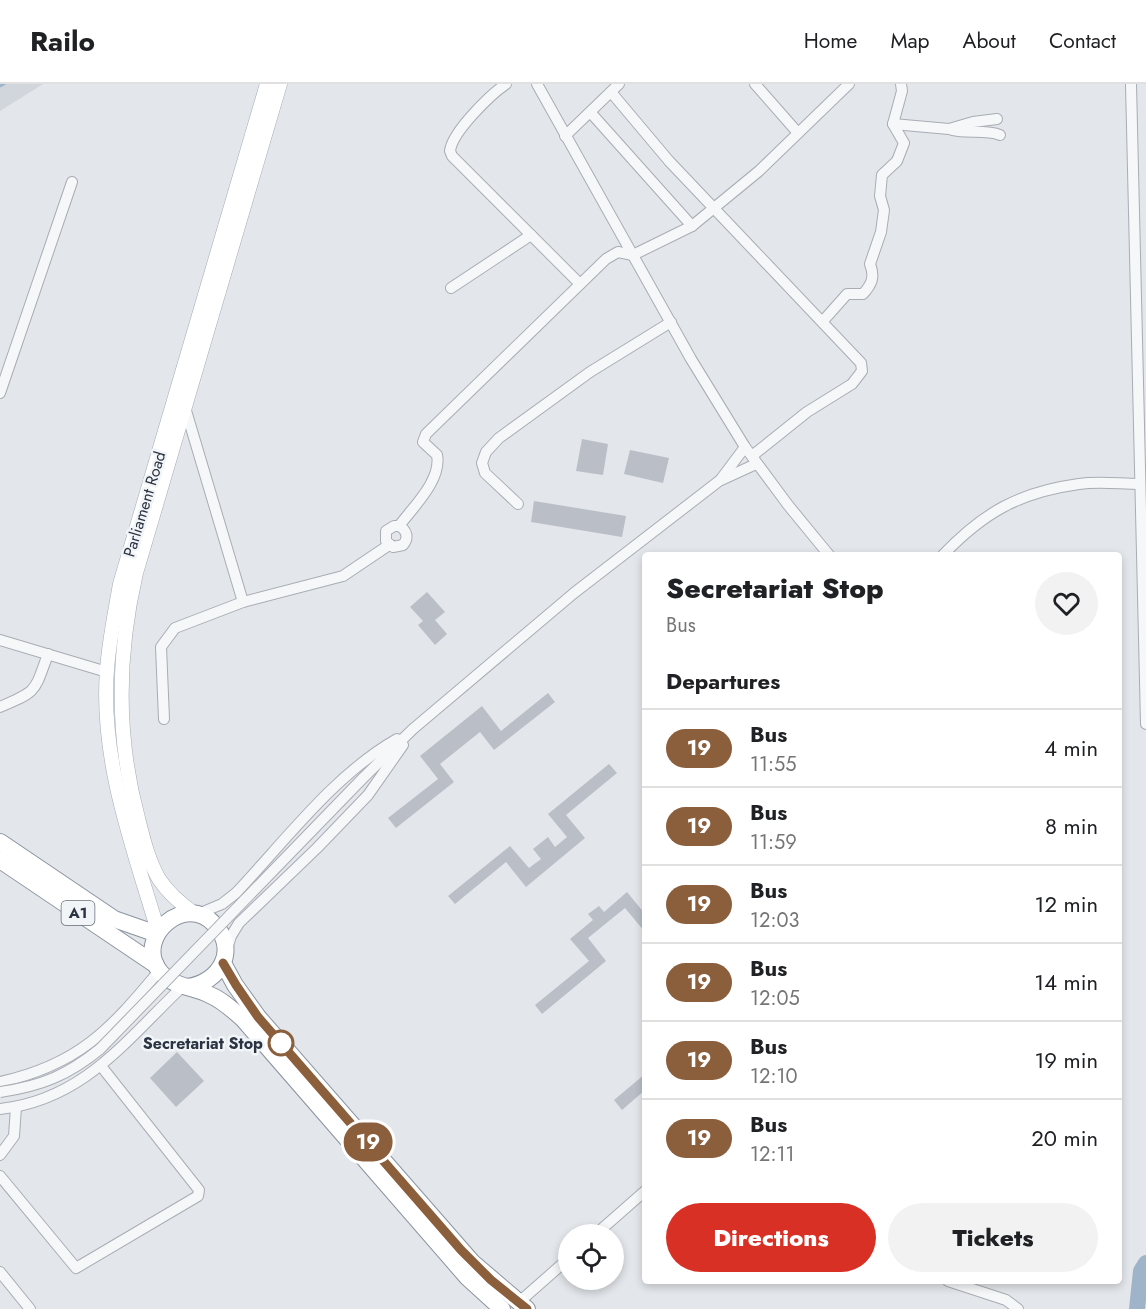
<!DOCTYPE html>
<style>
:root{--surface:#fff;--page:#f2f2f2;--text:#202124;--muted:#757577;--line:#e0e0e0;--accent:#d93025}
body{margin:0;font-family:Jost,sans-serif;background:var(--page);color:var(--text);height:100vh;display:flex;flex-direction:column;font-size:22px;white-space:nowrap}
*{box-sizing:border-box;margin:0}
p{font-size:20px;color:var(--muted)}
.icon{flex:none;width:33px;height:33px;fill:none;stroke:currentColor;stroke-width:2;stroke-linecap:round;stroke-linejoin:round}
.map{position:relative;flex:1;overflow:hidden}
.panel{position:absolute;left:642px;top:468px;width:480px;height:732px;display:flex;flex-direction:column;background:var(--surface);border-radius:6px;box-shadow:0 3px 9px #0003}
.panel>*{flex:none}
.badge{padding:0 12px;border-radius:20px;font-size:21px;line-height:39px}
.buttons{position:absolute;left:558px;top:1140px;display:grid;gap:12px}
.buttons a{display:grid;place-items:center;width:66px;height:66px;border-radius:50%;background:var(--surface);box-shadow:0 3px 9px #0003;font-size:30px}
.map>.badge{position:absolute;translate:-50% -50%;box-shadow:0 0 0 3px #fff}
h2{padding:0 24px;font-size:22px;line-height:54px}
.round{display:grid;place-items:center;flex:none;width:63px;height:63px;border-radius:32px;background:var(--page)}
.overview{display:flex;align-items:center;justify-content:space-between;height:102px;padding:0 24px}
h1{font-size:28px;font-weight:800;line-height:45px}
.button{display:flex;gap:12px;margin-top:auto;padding:12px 24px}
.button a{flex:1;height:69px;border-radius:36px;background:var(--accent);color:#fff;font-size:24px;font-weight:800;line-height:69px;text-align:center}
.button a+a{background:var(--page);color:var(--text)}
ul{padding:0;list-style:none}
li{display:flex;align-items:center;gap:18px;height:78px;padding:0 24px;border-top:2px solid var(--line)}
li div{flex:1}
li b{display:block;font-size:22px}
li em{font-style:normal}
li .badge{min-width:66px;font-weight:700;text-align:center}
header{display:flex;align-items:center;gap:36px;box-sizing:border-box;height:84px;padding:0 30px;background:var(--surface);border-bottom:2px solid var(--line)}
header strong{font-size:28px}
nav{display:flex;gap:33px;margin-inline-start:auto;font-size:21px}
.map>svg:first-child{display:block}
.built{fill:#d1d5dc}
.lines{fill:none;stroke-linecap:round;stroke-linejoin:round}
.stream{stroke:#9fb4c8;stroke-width:3}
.river{stroke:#9fb4c8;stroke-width:16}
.building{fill:#babfc7}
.minor-casing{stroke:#a8adb4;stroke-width:12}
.major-casing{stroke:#a2abb5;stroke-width:15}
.highway-casing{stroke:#8b94a0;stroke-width:18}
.minor{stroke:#f5f7f9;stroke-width:10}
.major{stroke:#fff;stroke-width:14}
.highway{stroke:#fff;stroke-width:16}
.minor-bridge-casing{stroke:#a8adb4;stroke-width:12;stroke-linecap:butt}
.minor-bridge{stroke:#f5f7f9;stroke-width:10}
.line-casing{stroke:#fff;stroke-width:14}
.line{stroke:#8b5e3c;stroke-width:9}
.stop-dot{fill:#fff;stroke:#8b5e3c;stroke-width:3}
.labels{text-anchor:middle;stroke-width:5;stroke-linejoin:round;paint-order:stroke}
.shield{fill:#f2f5f8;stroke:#676e79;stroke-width:1.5}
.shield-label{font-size:15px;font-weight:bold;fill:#2b3442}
.street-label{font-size:16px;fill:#2b3442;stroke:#f2f5f8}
.stop-label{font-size:16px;font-weight:bold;fill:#2b3442;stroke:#f2f5f8;text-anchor:end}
</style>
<header>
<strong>Railo</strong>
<nav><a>Home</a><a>Map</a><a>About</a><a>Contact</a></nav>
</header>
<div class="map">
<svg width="1146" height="1225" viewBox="0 0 1146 1225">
<rect width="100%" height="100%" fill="#e3e6ea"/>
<polygon class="built" points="0,0 43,0 0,27"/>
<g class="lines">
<polyline class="stream" points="0,2 4,0"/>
<polyline class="river" points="1137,1225 1141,1187 1146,1179"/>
</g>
<g class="building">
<polygon points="582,355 608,360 603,391 576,387"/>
<polygon points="630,366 669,374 663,399 624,390"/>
<polygon points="534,417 626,432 622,453 531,438"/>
<polygon points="427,508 445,528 435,536 447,550 435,561 418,541 423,537 410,523"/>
<polygon points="548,609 555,618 494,666 480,648 440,680 454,698 396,744 388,734 438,695 420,672 482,622 501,647"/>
<polygon points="609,680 617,689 566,731 585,754 526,803 506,778 455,820 448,812 510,762 529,784 541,775 533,765 548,753 555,763 567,753 548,730"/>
<polygon points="627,808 645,830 645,848 625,824 588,854 606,877 542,930 535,921 589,877 570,855 593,836 588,830 599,822 604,828"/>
<polygon points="177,968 204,997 176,1023 150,994"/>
<polygon points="645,990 645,1006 622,1026 614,1016"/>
</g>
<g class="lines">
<g class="minor-casing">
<g id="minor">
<path d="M506,0C490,11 452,48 450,67L452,72L580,200"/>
<polyline points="537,0 691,275 745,363 788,421 829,471"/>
<polyline points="755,0 798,49"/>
<path d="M1131,0C1136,213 1140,426 1146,640"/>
<polyline points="611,8 669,77 861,279 862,287 852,300 807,328 752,372"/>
<polyline points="591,29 692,142"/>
<polyline points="893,40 949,45 973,38 997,35"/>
<path d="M952,46C967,50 986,45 1000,51"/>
<polyline points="565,52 619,0"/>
<polyline points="451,204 531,151"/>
<path d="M823,237L847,210H863C872,200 875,193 870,180L881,148L884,126L880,112L882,91L897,77L904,59L893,40L902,7L901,0"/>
<polyline points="0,309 72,98"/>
<polyline points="184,320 243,518"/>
<polyline points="721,395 745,363"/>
<polyline points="518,420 485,389 482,379 486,368 499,354 590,288 671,238"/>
<path d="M399,442C407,446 409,454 403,461L393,463L386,457V447L394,442H399C413,423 442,396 437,371L423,358L426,350L606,175L618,168L633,171L692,142L759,87L849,0"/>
<path d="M943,471C984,428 1020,408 1079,400C1099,397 1120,400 1139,400"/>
<polyline points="0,556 107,588"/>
<path d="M0,623C38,607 34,608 48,570"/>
<polyline points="164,635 161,563 175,544 243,518 343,492 389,461"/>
<polyline points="363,694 413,645 574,509 719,397 756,380"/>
<path d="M198,830L222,820L236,809C285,757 335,690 397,655"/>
<polyline points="227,865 231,852 239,839 317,764 368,711 403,661"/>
<path d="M0,998C78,981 110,946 159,887"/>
<path d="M0,1025C84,1016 127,955 183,902"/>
<polyline points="0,1071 14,1052 16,1023"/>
<polyline points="0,1092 76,1184 198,1112 199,1106 101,982"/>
<polyline points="596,1150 645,1107"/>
<polyline points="0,1188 30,1225"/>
<polyline points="948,1197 1006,1216 1018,1225"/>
<polyline points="518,1219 568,1175"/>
</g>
</g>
<g class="major-casing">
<g id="major">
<path d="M195,830C181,820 168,809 159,795C148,776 143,754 138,734C116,653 117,571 136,489L280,0"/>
<path d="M158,847C133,763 100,676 107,586C109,557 115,529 120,500L267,0"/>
</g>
</g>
<g class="highway-casing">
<g id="highway">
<polyline points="0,758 114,835 157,850"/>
<polyline points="0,776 156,881"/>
<polyline points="223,879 235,901 258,933 472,1178 527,1225"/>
<path d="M188,903C220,898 239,866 214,840C185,809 136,852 158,885C170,903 192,902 210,911C222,916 233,926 243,935L467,1193L502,1225"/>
</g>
</g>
<use href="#minor" class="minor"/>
<use href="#major" class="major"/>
<use href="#highway" class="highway"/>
<g class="minor-bridge-casing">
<path id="minor-bridge" d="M0,1008C42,1002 68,991 100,965L363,694"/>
</g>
<use href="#minor-bridge" class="minor-bridge"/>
</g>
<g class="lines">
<g class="line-casing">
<polyline id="line" points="223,879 236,901 258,933 461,1166 491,1196 527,1225"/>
</g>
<use href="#line" class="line"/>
</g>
<circle class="stop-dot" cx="281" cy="959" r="12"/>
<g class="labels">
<rect class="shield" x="61.5" y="817" width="33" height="24" rx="4.5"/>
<g class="shield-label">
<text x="78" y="834">A1</text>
</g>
<g class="street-label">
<text transform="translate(144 420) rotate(-73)" y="6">Parliament Road</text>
</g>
<g class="stop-label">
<text x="263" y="965">Secretariat Stop</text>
</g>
</g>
</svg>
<div class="buttons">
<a><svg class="icon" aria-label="locate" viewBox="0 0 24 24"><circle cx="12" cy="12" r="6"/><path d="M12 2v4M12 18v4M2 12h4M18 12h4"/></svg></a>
</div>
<b class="badge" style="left:368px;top:1058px;background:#8b5e3c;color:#fff">19</b>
<section class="panel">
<div class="overview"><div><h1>Secretariat Stop</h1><p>Bus</p></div><a class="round"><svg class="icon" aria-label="heart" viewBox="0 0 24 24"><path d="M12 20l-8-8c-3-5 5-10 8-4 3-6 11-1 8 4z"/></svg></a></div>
<h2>Departures</h2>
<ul>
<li><span class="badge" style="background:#8b5e3c;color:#fff">19</span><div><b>Bus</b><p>11:55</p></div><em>4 min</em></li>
<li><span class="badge" style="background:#8b5e3c;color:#fff">19</span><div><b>Bus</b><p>11:59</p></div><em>8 min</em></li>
<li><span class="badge" style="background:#8b5e3c;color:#fff">19</span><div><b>Bus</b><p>12:03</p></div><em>12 min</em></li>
<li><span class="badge" style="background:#8b5e3c;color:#fff">19</span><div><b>Bus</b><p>12:05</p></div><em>14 min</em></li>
<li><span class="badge" style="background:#8b5e3c;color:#fff">19</span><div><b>Bus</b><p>12:10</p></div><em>19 min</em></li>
<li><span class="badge" style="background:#8b5e3c;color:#fff">19</span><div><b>Bus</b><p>12:11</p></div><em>20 min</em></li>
</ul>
<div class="button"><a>Directions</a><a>Tickets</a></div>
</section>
</div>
